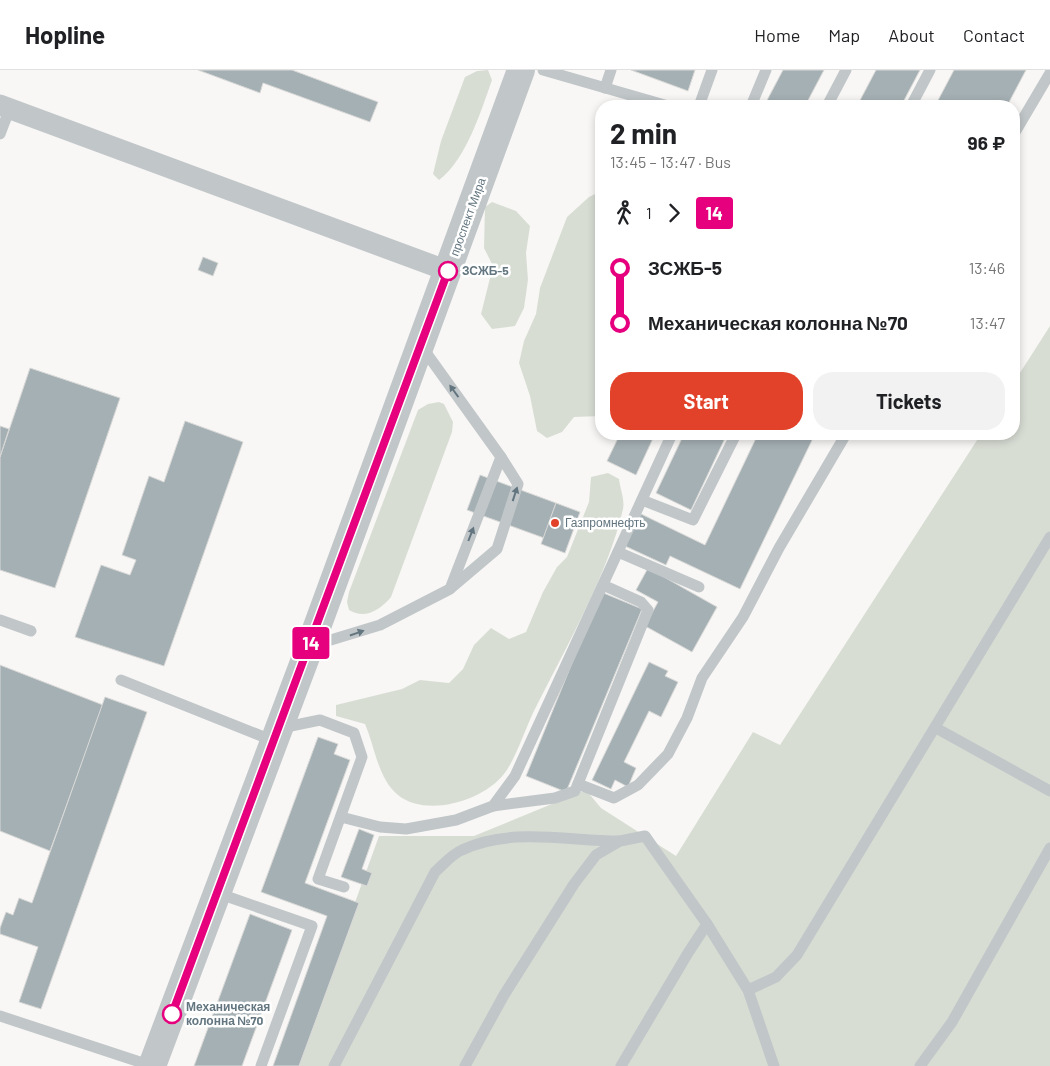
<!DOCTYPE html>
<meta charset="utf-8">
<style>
:root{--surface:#fff;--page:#f2f2f2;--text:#202124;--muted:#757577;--line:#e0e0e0;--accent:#e2422a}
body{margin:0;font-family:Barlow,sans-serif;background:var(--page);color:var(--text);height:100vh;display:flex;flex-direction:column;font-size:19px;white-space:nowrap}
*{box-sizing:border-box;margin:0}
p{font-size:16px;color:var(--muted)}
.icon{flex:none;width:28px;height:28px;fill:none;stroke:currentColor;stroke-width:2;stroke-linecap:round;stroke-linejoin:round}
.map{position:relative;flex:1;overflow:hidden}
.drawer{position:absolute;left:595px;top:30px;width:425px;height:340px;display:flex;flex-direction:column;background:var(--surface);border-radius:20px;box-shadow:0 2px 8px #0003}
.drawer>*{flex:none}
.badge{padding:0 10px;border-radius:4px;font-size:18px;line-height:32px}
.map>.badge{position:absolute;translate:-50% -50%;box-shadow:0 0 0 2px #fff}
.legs{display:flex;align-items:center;gap:8px;height:55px;padding:0 15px;font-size:16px}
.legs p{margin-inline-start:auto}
.overview{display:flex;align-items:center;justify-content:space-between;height:85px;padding:0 15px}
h1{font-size:28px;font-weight:700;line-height:38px}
.cta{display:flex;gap:10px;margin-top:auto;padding:10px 15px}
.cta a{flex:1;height:58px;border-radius:20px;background:var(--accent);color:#fff;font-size:20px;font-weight:700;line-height:58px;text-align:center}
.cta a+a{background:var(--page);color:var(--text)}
ul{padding:0 15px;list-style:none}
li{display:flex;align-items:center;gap:18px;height:55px;font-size:19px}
li i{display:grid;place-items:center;width:8px;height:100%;margin:0 6px;background:currentColor}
li i::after{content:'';width:12px;height:12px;margin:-6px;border:4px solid;border-radius:50%;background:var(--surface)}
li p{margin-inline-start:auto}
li:first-child i{background:linear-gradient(#0000 50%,currentColor 0)}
li:last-child i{background:linear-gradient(currentColor 50%,#0000 0)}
header{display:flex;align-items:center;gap:30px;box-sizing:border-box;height:70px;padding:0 25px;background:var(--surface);border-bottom:1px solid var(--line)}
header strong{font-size:24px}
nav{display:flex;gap:28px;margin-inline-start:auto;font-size:18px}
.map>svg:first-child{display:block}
.green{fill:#d8ddd4}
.building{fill:#a5b0b4;stroke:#d9d9d7}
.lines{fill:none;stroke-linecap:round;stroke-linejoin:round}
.service{stroke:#c1c6c9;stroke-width:11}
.minor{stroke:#c1c6c9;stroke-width:21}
.tertiary{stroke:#c1c6c9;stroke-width:28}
.oneway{fill:#637680}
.line-1-casing{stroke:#fff;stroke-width:11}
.line-1{stroke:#e6007e;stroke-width:8}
.stop-1-dot{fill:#fff;stroke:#e6007e;stroke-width:2.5}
.poi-dot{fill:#e2422a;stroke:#fff;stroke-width:2}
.labels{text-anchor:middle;stroke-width:5;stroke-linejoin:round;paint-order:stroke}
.street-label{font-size:12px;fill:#637680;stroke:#fff}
.stop-label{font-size:12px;font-weight:bold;fill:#637680;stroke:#fff;text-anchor:start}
.poi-label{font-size:12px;fill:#637680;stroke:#fff;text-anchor:start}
</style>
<header>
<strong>Hopline</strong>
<nav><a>Home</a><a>Map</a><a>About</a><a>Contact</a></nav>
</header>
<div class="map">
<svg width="1050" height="996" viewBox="0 0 1050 996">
<rect width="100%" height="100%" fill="#f8f7f5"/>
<g class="green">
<path d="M488,0L492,10C481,41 466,90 439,110L433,104L441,71L465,7L477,1Z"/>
<polygon points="601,121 601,346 574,347 562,362 547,368 537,361 530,326 519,293 524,271 536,244 540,218 567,147 589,127"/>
<polygon points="492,132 516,141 530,156 526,183 528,210 524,238 515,256 492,259 481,244 493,196 484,178 485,137"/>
<polygon points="1050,256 1050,996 296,996 379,766 474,766 586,720 601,738 676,786 753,662 780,675 981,364 1014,364 1014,312"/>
<path d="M439,332L444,334L453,352L452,362L391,527C380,540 365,550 349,540L347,532L349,522L418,340L428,334Z"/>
<path d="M608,403L619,409C620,418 625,430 623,439C608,505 564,581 533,643C525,660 515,690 504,704C483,731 426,748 398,725C378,709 375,677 365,654L336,646V635L402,619L420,610L449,613L463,599L474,575L491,558L509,569L526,562L543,522L557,497L567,487L589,432L591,407Z"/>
</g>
<g class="building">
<polygon points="198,0 292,0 378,32 370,52 263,13 260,23"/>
<polygon points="631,0 695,0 688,21"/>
<polygon points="783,0 824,0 805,36 764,36"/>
<polygon points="876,0 920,0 901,36 857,36"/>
<polygon points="954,0 1026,0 1007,36 935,36"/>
<polygon points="203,187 218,193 213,206 198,200"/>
<polygon points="30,298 120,328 55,518 0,500 0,387"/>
<polygon points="185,351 243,372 164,596 75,567 101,495 130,505 136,490 122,485 149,406 164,412"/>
<polygon points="0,356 9,359 0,387"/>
<polygon points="620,364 655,364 636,405 607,391"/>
<polygon points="684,364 727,364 691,440 656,423"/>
<polygon points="758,364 815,364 740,519 670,486 666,495 625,476 641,444 705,475"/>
<polygon points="480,405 556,433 544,468 467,440"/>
<polygon points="556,433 580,442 565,483 541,474"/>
<polygon points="648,498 717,537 692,582 645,556 658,532 636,520"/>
<polygon points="601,522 642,539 566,722 526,706"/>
<polygon points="649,592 668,601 665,606 678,612 661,647 649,641 624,692 636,698 628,717 615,710 611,719 592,710"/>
<polygon points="0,595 103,635 50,781 0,761"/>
<polygon points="105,627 147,642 41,939 19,932 38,877 0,864 0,858 6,842 13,845 19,828 32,833"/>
<polygon points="318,667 338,674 334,684 350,690 305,813 359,833 299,996 273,996 327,846 261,822"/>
<polygon points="359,759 374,765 362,799 372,803 367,816 341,807"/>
<polygon points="250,844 292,860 242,996 194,996"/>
</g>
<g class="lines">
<g class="service">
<polyline points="543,0 668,36"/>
<polyline points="605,18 611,0"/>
<polyline points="699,36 712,0"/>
<polyline points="751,36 766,0"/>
<polyline points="827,36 846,0"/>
<polyline points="911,36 930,0"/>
<polyline points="0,64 10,38"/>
<polyline points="1014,64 1050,3"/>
<polyline points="642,430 693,450 736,364"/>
<polyline points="618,482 699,517"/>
<polyline points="451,518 497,479 518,414 501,387"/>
<polyline points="0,550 31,561"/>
<polyline points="311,576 380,555 450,519 501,387 422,277"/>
<polyline points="121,610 274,671"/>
<polyline points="281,658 320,650 354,663 362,687 318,809 344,817"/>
<polyline points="936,658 1050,721"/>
<polyline points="578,714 614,728 638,715 668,684 687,648 702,608 743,547 779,478 846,364"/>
<polyline points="493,736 555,728 575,721 648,540 641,532 603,515"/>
<polyline points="341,747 380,757 406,759 456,750 493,736 515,706 672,364"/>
<polyline points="217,823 312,856 261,996"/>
<polyline points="748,920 776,907 797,885 1050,467"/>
<polyline points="0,946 152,996"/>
<path d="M334,996L435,802C443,795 452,784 462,780C509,757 569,771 618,771"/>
<polyline points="465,996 504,925 574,814 596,785 620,771 645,766 707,854 748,920 774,996"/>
<polyline points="621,996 688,883 707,854"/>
<polyline points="920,996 952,952 1050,778"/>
</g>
<polyline class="minor" points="0,35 448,201"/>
<polyline class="tertiary" points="152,996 310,576 521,0"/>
</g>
<defs><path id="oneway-solid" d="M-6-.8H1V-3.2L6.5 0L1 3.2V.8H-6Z" transform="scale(1.25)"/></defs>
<g class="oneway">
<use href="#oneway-solid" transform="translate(454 321) rotate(-126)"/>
<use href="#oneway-solid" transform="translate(515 424) rotate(-72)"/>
<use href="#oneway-solid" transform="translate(471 464) rotate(-69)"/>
<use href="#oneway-solid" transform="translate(357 563) rotate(-19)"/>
</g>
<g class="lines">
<g class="line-1-casing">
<polyline id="line-1" points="172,944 448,201"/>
</g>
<use href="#line-1" class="line-1"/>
</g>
<g class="stop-1-dot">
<circle cx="448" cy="201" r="9"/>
<circle cx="172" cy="944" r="9"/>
</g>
<circle class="poi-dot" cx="555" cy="453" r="5"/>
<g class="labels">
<g class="street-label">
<text transform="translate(468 147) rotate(-70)" y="4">проспект Мира</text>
</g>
<g class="stop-label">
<text x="462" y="205">ЗСЖБ-5</text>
<text x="186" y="941">Механическая<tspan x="186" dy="14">колонна №70</tspan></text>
</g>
<g class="poi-label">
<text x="565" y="457">Газпромнефть</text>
</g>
</g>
</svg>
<b class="badge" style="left:311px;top:573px;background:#e6007e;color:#fff">14</b>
<section class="drawer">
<div class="overview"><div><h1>2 min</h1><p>13:45 – 13:47 · Bus</p></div><b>96 ₽</b></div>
<div class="legs"><svg class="icon" aria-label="walk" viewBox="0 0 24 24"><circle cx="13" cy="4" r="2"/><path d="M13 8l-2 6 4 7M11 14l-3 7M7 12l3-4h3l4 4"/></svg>1<svg class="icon" aria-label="forward" viewBox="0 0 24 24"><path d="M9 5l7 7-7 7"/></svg><b class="badge" style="background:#e6007e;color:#fff">14</b></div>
<ul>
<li><i style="color:#e6007e"></i><b>ЗСЖБ-5</b><p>13:46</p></li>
<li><i style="color:#e6007e"></i><b>Механическая колонна №70</b><p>13:47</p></li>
</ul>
<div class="cta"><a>Start</a><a>Tickets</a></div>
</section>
</div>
